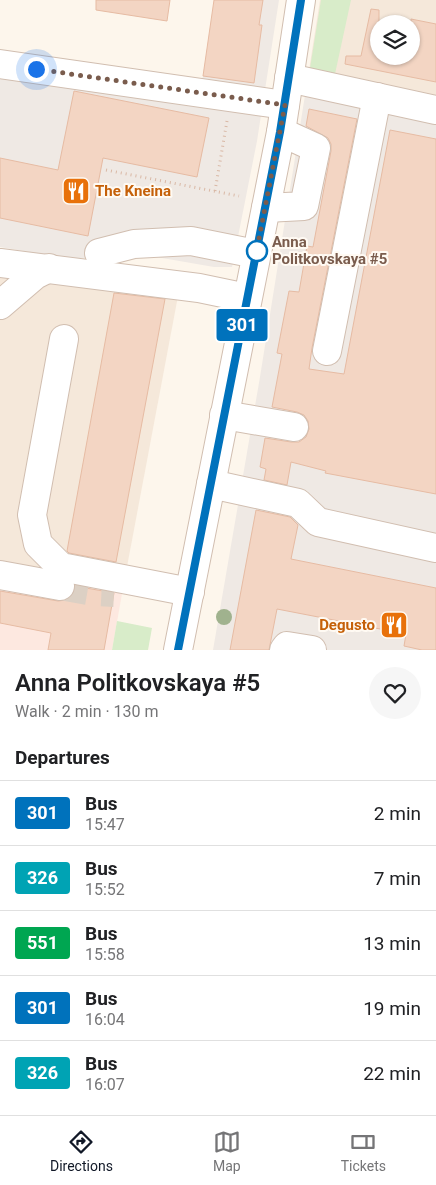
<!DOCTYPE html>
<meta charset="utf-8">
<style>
:root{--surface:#fff;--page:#f6f6f6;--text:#202124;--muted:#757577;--line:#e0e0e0;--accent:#111827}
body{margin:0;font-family:Roboto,sans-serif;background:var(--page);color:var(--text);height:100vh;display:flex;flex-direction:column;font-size:19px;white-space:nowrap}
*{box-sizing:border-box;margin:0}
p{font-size:16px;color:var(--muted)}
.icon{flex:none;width:28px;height:28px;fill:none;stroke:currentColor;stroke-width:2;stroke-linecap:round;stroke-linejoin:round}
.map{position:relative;height:650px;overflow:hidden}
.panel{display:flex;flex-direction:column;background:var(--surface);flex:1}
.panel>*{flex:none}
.badge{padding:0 10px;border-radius:4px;font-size:18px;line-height:32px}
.tools{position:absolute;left:370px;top:15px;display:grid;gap:10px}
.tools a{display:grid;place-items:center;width:50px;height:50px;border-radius:50%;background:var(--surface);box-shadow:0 1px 4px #0004;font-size:25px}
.you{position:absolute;width:25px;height:25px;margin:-12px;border:4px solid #fff;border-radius:50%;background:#1a73e8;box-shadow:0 0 0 8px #1a73e833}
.map>.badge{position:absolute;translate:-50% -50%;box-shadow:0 0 0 2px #fff}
h2{padding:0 15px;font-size:19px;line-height:45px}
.round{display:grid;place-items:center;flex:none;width:52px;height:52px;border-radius:26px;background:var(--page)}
.summary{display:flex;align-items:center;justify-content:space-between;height:85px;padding:0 15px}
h1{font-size:24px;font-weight:600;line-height:38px}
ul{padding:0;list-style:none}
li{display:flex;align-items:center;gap:15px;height:65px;padding:0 15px;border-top:1px solid var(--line)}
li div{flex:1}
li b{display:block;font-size:19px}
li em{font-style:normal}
li .badge{min-width:55px;font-weight:700;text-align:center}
.dock{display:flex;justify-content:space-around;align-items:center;height:70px;border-top:1px solid var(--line);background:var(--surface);font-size:14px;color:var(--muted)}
.dock a{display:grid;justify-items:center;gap:2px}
.dock .selected{color:var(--accent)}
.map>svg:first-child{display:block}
.residential{fill:#f5e8da;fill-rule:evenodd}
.commercial{fill:#fde8e0}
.industrial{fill:#efe9e4}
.green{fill:#d8ecc9}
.building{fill:#f3d5c3;stroke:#e6bba3}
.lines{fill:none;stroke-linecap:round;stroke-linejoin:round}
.minor-tunnel{stroke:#dcd0c4;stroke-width:28;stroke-dasharray:28 14;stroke-linecap:butt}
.minor-casing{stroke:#d1beb0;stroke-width:30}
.path{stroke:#d9b8a5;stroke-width:3;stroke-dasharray:1 4;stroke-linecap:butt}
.minor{stroke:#fff;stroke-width:28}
.tree{fill:#a0b28e}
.line-casing{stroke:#fff;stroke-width:11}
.line{stroke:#0072bc;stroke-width:8}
.walk{stroke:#7a5c4d;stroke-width:5;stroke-dasharray:0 9}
.stop-dot{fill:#fff;stroke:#0072bc;stroke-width:2.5}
.labels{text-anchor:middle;stroke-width:4;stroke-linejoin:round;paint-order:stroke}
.food-label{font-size:15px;font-weight:bold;fill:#c56008;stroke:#fffaf3;text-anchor:start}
.stop-label{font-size:15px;font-weight:bold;fill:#7a5c4d;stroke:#fffaf3;text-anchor:start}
</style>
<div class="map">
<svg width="436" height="650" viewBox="0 0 436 650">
<rect width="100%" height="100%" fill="#fdf6ec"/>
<g class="residential">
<path d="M320,0H436V116L306,89ZM379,24H411V56H379Z"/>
<polygon points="0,265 178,296 123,588 0,566"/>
</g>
<polygon class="commercial" points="0,566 123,588 112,650 0,650"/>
<g class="industrial">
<polygon points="215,0 279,0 257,141 232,267 214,267 139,254 122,258 65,258 0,247 0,50 202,81"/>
<polygon points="306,89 436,116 436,650 213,650 260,377"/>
</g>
<g class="green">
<polygon points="321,0 351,0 335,74 310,68"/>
<polygon points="117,621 152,628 148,650 112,650"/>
</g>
<g class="building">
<polygon points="96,0 170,0 167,21 96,10"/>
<polygon points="214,0 263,0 259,25 262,25 254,83 203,76"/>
<polygon points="371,9 379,10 379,56 411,56 411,19 436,24 436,82 345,64 346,56 361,56"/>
<polygon points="74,91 209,118 197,177 103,158 88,236 0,218 0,158 58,170"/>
<polygon points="309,109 357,119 312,348 309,369 344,374 390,130 436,139 436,494 325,473 326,471 291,462 287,485 264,480 266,469 260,467 265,438 291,442 299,442 306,437 309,429 308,421 304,415 297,412 272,407 282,354 277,353 289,291 299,292 307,246 313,247 331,151 331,144 328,138 306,126"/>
<polygon points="114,293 165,299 116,562 69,553 67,551"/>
<polygon points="256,510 290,517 298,525 291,559 436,588 436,650 422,650 404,646 406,634 277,609 269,650 230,650"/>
<polygon points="75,586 114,593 104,650 48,650 51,633 0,623 0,591 58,601 66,600 72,596"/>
</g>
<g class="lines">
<polyline class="minor-tunnel" points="60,586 94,592 114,593"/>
<g class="minor-casing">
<g id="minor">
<polyline points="0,64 285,105"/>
<polyline points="289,78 436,110"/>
<polyline points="266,208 304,206 316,148 281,132"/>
<polyline points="99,253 134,244 191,241 256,254"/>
<polyline points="0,263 199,288 247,298"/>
<polyline points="0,305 35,275 49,268"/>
<polyline points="64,339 32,515 38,544 61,567 190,592"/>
<polyline points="327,351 377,97"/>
<polyline points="224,415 294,427"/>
<polyline points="211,484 298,503 318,522 436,548"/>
<polyline points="0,575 60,586"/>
<polyline points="178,650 281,132 301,0"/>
<polyline points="284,650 287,646 312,650"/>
</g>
</g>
<g class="path">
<polyline points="106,170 239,196"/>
<polyline points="215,191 227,121"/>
</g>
<use href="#minor" class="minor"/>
</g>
<circle class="tree" cx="224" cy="617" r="8"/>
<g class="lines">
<g class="line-casing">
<polyline id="line" points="178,650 280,132 301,0"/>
</g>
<use href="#line" class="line"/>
<polyline class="walk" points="36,69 285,105 256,254 257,251"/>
</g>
<defs>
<g id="restaurant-square" transform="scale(1.4375)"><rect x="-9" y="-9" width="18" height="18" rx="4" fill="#e8710a" stroke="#fffaf3"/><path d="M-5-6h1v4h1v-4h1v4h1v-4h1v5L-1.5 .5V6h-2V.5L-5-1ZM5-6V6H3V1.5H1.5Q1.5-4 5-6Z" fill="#fff"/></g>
</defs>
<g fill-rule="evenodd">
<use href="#restaurant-square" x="76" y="191"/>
<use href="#restaurant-square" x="394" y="625"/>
</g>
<circle class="stop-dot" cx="257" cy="251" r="10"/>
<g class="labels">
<g class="food-label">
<text x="95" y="196">The Kneina</text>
<text x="375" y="630" text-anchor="end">Degusto</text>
</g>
<g class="stop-label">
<text x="272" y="247">Anna<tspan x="272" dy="17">Politkovskaya #5</tspan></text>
</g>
</g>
</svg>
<div class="tools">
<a><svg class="icon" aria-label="layers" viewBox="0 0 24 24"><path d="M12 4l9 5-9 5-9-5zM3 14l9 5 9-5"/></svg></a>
</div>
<div class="you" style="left:36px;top:69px"></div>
<b class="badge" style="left:242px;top:325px;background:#0072bc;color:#fff">301</b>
</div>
<section class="panel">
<div class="summary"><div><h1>Anna Politkovskaya #5</h1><p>Walk · 2 min · 130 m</p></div><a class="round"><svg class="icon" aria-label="heart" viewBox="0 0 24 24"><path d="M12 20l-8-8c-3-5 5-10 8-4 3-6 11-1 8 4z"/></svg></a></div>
<h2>Departures</h2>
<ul>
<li><span class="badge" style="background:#0072bc;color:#fff">301</span><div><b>Bus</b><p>15:47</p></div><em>2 min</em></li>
<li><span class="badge" style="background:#00a3b4;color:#fff">326</span><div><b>Bus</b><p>15:52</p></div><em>7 min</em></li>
<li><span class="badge" style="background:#00a651;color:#fff">551</span><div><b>Bus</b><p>15:58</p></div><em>13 min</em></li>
<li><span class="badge" style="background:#0072bc;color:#fff">301</span><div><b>Bus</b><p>16:04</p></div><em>19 min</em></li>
<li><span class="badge" style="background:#00a3b4;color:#fff">326</span><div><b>Bus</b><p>16:07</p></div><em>22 min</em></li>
</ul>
</section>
<nav class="dock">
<a class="selected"><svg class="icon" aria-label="directions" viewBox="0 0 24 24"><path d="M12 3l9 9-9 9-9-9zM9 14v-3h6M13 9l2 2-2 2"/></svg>Directions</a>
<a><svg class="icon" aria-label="map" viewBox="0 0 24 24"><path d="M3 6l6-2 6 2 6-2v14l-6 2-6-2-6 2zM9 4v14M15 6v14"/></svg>Map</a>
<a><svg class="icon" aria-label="tickets" viewBox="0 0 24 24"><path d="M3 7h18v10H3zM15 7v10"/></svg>Tickets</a>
</nav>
